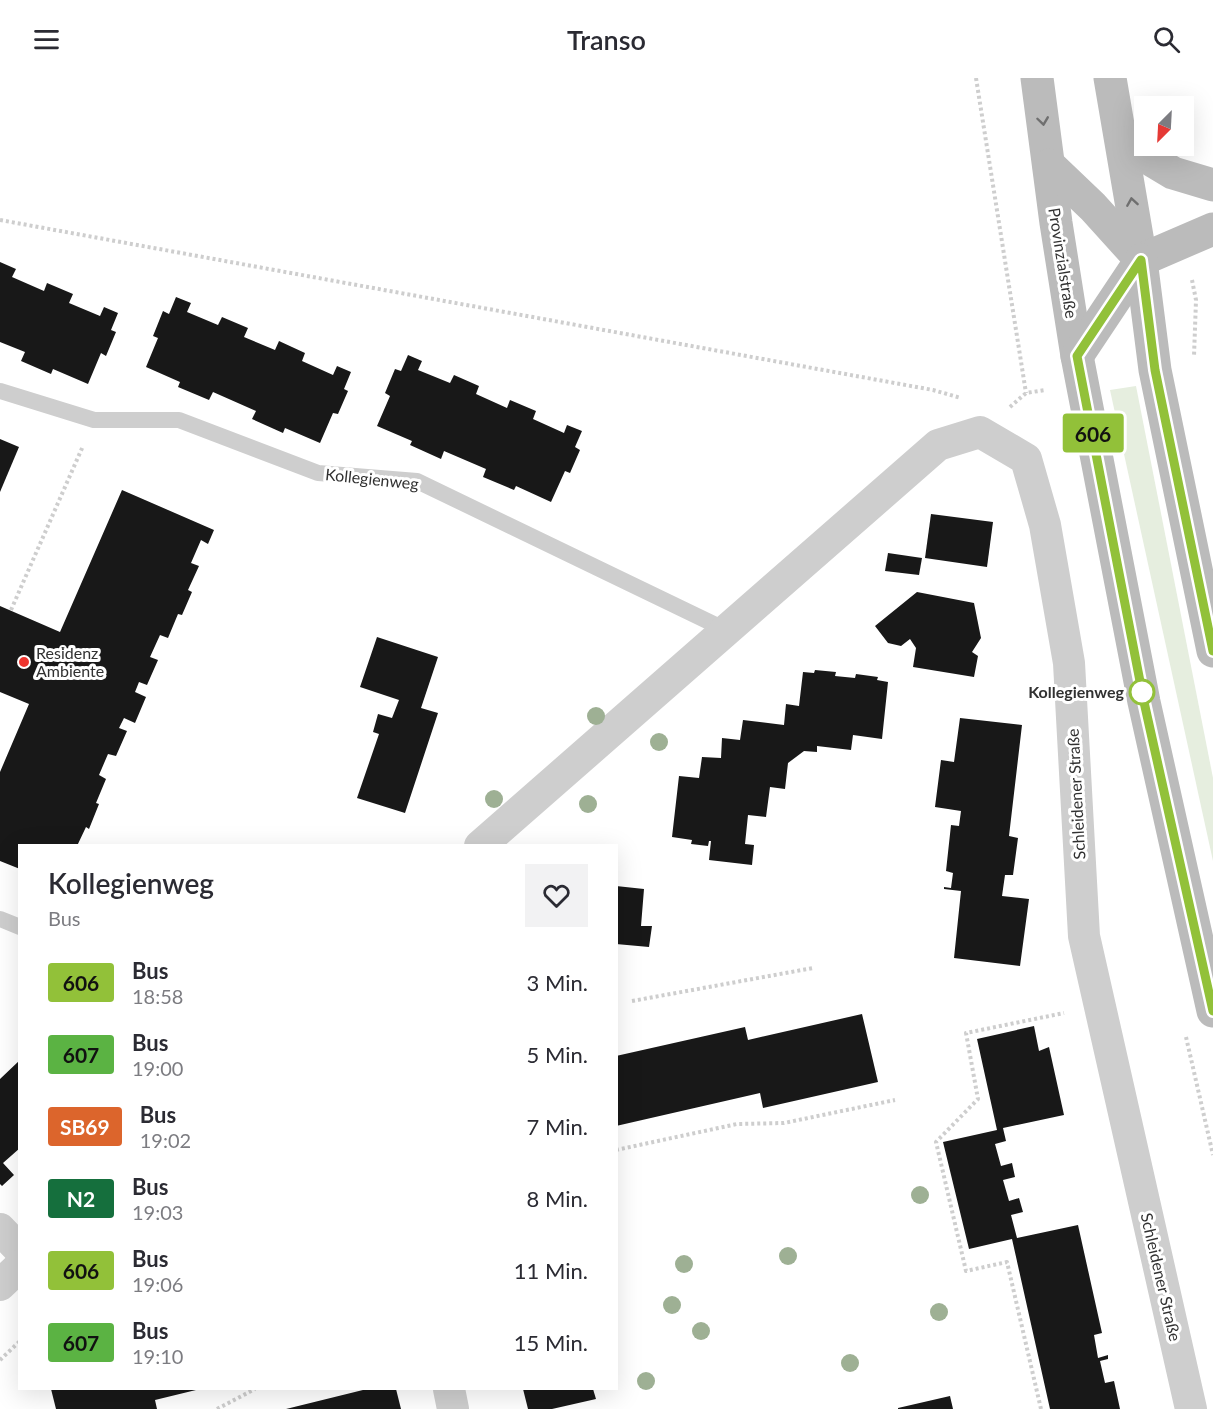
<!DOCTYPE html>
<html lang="de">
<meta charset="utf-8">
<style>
:root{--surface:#fff;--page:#f2f2f3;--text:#2b2b33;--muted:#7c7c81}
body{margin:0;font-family:Lato,sans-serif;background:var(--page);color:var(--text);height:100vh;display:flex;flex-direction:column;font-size:22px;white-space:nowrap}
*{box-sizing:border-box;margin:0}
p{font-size:20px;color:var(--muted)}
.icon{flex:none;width:33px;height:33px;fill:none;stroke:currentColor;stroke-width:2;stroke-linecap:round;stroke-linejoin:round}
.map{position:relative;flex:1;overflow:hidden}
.side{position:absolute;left:18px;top:766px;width:600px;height:546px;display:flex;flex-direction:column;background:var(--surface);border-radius:0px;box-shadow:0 6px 24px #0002}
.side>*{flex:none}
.badge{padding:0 12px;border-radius:4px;font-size:21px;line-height:39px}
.needle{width:39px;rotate:204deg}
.buttons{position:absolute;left:1134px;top:18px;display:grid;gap:12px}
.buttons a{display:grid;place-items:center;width:60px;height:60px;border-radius:0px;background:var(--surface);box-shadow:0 6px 24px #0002;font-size:30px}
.map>.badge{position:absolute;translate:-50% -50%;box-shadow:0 0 0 3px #fff}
.round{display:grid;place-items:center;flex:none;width:63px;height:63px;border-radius:0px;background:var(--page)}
.overview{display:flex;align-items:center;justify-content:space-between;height:102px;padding:0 30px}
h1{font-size:28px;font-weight:600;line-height:45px}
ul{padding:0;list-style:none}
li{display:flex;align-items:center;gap:18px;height:72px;padding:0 30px}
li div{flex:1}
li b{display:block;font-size:22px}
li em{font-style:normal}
li .badge{min-width:66px;font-weight:700;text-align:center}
header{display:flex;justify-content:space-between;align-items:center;height:78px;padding:0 30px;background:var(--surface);font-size:27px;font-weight:600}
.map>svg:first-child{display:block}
.green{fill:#e6eedf}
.building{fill:#181818}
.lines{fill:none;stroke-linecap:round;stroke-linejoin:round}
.path{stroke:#cecece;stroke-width:4;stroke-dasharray:3 3;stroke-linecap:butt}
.lane{stroke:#cecece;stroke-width:16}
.street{stroke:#cecece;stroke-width:32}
.secondary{stroke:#bbb;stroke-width:33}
.tree{fill:#9eb094}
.oneway{stroke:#6f6f6f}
.line-casing{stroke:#fff;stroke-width:14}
.line{stroke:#92c139;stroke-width:9}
.poi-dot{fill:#ed342e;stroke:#fff;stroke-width:2}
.stop-dot{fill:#fff;stroke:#92c139;stroke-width:3}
.labels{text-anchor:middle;stroke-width:6;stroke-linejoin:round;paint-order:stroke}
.street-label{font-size:16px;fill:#313131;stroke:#fff}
.poi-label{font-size:16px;fill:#313131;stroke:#fff;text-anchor:start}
.stop-label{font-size:16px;font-weight:bold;fill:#313131;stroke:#fff;text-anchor:end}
</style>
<header><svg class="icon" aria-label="menu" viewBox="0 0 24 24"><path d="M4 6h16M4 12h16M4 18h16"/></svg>Transo<svg class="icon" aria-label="search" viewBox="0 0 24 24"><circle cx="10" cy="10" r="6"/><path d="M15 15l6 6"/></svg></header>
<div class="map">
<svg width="1213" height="1331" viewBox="0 0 1213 1331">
<rect width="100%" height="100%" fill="#fff"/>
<polygon class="green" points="1136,308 1213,700 1213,783 1110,312"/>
<g class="building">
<polygon points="0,184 16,191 12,199 44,213 47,205 73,216 69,225 100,238 104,229 118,235 111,252 116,254 106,278 101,275 88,306 53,291 51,296 21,283 25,274 0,264"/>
<polygon points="176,219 191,225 187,234 218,247 222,239 248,250 244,259 275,272 279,263 305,275 302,283 333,297 337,288 351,294 344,311 348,313 338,336 333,335 320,365 285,350 283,355 252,341 256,333 213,314 209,322 178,309 180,304 146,289 158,260 153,258 163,233 169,236"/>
<polygon points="408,277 422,283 418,292 450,305 454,297 479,308 476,316 507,330 510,322 536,333 533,341 564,355 567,347 582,353 575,369 580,372 570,395 565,393 551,424 516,408 514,412 483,399 486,391 444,373 441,381 410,367 412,363 377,348 390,318 385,315 395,291 401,293"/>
<polygon points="0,361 19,369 0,414"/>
<polygon points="122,412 214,452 208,466 201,462 191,485 199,488 188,512 192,514 182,537 178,536 168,560 160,557 150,579 158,582 147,607 139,604 135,614 146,619 135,645 124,640 119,650 127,653 116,678 108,676 99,697 106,701 96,725 99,726 89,751 86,749 77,768 20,768 20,791 0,783 0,694 29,626 0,614 0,528 60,554"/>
<polygon points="931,436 993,444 987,489 925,480"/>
<polygon points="888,475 922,480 919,497 885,493"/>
<polygon points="917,514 974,525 981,560 972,574 978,578 974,599 913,589 916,570 910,561 901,568 888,565 875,548"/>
<polygon points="377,559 438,579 421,630 438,635 405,735 357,720 379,656 373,654 378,636 392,640 399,622 360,609"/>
<polygon points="815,592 836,594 835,598 855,600 856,596 878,599 877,602 888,604 882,661 853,657 851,672 817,668 817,674 804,673 788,685 785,711 770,709 766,739 748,737 745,766 754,767 752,787 709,782 711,763 709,763 708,768 691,766 692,762 672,759 679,698 699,700 702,679 721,680 722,660 740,662 743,642 784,647 786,626 799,628 803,594 814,595"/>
<polygon points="960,640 1022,647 1009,758 1018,760 1013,797 1005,797 1002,818 1029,821 1020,888 954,880 961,813 944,811 944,809 951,810 953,795 946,793 951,747 959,748 961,733 935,729 941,682 954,684"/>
<polygon points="616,808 644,811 641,848 652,848 649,869 616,866"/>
<polygon points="862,936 878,1004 763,1030 760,1015 616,1048 616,978 745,949 748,962"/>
<polygon points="1034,948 1039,973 1049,969 1064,1037 1003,1050 1006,1063 995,1066 1001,1088 1012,1085 1015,1099 1003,1102 1009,1123 1019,1120 1023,1134 1011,1137 1017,1160 1078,1147 1102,1255 1094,1257 1098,1280 1108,1277 1108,1281 1100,1283 1105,1305 1114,1303 1120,1331 1050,1331 1012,1161 969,1171 943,1064 997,1052 977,961"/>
<polygon points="20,982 20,1070 3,1085 14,1097 2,1108 0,1106 0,1001"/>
<polygon points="51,1311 196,1311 196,1312 155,1322 157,1331 56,1331"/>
<polygon points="367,1311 396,1311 401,1331 286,1331"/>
<polygon points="523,1311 593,1311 596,1321 552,1331 528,1331"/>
<polygon points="950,1318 953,1331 898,1331 898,1330"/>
</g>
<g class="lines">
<g class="path">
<polyline points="976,0 1026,315"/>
<polyline points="0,142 933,312 961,320"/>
<polyline points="1192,202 1196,222 1194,278"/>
<polyline points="1010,329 1026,315 1045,312"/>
<polyline points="11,532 83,368"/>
<polyline points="632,923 813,890"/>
<polyline points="1186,959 1213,1077"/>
<polyline points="616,1072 737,1046 784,1045 895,1022"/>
<polyline points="0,1282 20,1263"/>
<polyline points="217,1331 255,1311"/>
<polyline points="1041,1331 1007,1184 966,1193 936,1064 978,1021 966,955 1064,935"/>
</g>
<g class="lane">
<polyline points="0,313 94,342 179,342 318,395 417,403 726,552"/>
<polyline points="0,841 20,849"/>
</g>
<g class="street">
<polyline points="480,768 938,367 980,354 1026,381 1045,447 1069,585 1084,858 1191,1331"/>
<polyline points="0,1151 20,1172"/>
<polyline points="0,1207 20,1188"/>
<polyline points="449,1311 453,1331"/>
</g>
<g class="secondary">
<polyline points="1037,0 1056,145 1077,278 1144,624 1213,933"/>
<polyline points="1110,0 1141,182 1155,292 1213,573"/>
<polyline points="1123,65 1173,95 1213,107"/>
<polyline points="1049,87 1093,129 1141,182"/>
<polyline points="1141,182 1213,151"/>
<polyline points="1077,278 1141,182"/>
</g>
</g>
<g class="tree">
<circle cx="596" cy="638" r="9"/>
<circle cx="659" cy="664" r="9"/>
<circle cx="494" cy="721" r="9"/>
<circle cx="588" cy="726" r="9"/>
<circle cx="920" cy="1117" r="9"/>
<circle cx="788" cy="1178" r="9"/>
<circle cx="684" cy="1186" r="9"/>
<circle cx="672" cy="1227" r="9"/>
<circle cx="939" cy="1234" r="9"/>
<circle cx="701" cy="1253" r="9"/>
<circle cx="850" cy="1285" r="9"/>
<circle cx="646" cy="1303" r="9"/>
</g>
<defs><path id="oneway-chevron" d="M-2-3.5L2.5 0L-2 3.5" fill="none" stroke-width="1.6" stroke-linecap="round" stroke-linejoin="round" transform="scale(1.5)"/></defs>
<g class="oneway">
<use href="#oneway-chevron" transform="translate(1043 43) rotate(82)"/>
<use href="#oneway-chevron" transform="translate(1132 124) rotate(-99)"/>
</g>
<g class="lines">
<g class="line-casing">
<polyline id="line" points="1213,573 1155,292 1141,182 1077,278 1144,624 1213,933"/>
</g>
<use href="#line" class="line"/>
</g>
<circle class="poi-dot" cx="24" cy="584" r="6"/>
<circle class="stop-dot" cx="1142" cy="614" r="12"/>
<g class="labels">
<g class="street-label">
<text transform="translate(1063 185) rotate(81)" y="6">Provinzialstraße</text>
<text transform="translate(372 401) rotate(6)" y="6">Kollegienweg</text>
<text transform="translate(1076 716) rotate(-93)" y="6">Schleidener Straße</text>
<text transform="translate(1161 1199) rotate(77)" y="6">Schleidener Straße</text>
</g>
<g class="poi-label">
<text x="36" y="581">Residenz<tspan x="36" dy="18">Ambiente</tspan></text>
</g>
<g class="stop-label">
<text x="1124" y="620">Kollegienweg</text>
</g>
</g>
</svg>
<div class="buttons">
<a><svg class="needle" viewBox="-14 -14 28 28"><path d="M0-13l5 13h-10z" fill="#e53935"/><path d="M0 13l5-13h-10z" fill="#7c7c81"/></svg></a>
</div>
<b class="badge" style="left:1093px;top:355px;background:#92c139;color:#111">606</b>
<section class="side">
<div class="overview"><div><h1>Kollegienweg</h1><p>Bus</p></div><a class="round"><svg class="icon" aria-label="heart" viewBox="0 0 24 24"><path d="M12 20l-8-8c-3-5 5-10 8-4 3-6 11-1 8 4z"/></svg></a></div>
<ul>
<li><span class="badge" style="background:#92c139;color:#111">606</span><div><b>Bus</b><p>18:58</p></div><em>3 Min.</em></li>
<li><span class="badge" style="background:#5bb343;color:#111">607</span><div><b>Bus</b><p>19:00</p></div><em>5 Min.</em></li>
<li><span class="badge" style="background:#dc652c;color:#fff">SB69</span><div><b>Bus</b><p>19:02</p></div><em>7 Min.</em></li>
<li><span class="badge" style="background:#156f3d;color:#fff">N2</span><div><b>Bus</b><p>19:03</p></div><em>8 Min.</em></li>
<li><span class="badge" style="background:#92c139;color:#111">606</span><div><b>Bus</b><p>19:06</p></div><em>11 Min.</em></li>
<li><span class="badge" style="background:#5bb343;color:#111">607</span><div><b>Bus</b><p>19:10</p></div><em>15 Min.</em></li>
</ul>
</section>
</div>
